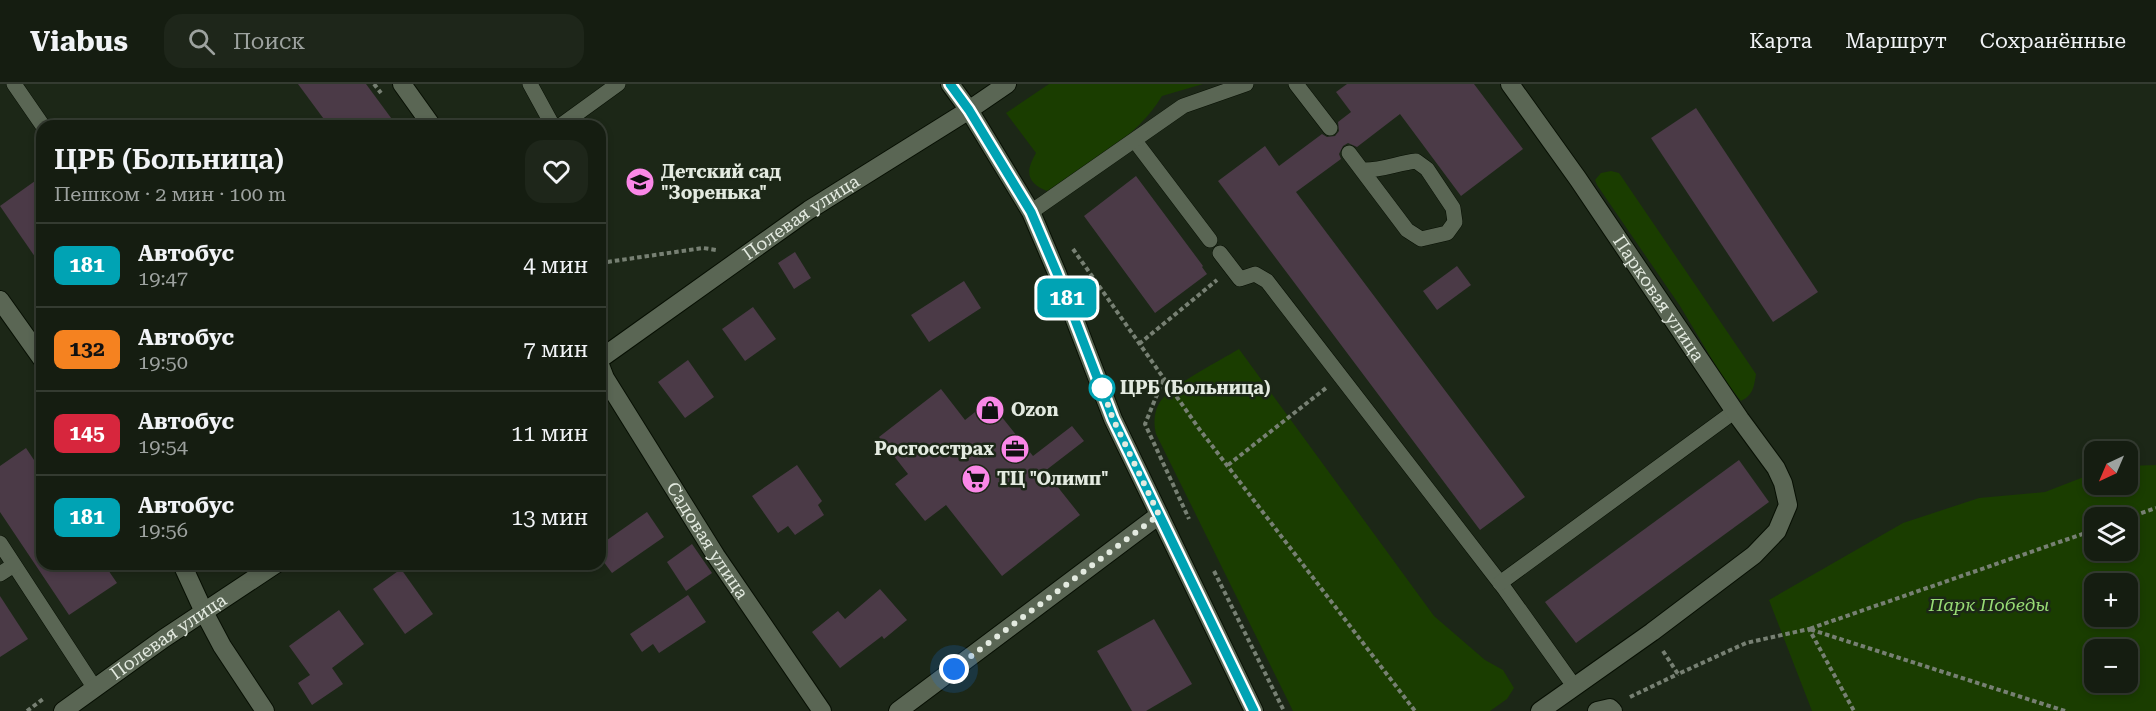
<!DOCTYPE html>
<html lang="ru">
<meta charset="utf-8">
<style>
:root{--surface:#151d11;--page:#1e261a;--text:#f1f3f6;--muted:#9da29f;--line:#343b31}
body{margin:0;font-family:"Roboto Serif",serif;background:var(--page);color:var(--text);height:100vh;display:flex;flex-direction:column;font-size:22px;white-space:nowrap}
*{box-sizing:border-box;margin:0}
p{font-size:20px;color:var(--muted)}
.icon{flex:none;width:33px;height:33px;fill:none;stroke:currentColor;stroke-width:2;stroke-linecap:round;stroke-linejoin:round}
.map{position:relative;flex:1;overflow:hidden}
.side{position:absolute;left:36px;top:36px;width:570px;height:450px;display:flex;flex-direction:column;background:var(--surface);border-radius:18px;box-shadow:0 3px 9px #0003,0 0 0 2px var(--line)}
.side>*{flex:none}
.badge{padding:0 12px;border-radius:9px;font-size:21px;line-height:39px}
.needle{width:39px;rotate:224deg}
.fabs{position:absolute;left:2084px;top:357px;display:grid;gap:12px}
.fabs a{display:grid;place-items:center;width:54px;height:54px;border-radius:12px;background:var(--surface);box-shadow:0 3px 9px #0003,0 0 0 2px var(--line);font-size:30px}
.you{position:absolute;width:30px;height:30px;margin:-15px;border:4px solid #fff;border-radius:50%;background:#1a73e8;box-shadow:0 0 0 9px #1a73e833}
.map>.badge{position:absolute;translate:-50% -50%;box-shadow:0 0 0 3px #fff}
.round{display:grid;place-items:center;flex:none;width:63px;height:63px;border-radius:18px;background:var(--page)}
.headline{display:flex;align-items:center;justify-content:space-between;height:102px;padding:0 18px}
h1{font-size:28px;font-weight:600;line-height:45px}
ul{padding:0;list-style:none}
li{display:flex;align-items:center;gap:18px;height:84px;padding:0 18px;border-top:2px solid var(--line)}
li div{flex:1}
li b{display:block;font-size:22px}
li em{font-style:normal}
li .badge{min-width:66px;font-weight:700;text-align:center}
header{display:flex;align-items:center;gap:36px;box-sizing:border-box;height:84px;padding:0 30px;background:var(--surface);border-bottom:2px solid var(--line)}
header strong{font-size:28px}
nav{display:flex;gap:33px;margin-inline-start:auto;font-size:21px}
.search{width:420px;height:54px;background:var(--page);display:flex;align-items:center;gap:15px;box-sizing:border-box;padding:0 21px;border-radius:18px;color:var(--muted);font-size:22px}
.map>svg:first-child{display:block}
.green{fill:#1a3d00;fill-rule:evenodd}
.building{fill:#4b3a47}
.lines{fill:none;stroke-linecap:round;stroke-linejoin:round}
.lane-casing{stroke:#070f03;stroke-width:16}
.street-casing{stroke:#070f03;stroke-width:20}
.secondary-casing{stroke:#070f03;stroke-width:20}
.path{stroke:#778073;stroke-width:4;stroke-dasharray:4.5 3;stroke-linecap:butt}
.lane{stroke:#5a6654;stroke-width:15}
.street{stroke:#5a6654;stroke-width:18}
.secondary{stroke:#5a6654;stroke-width:18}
.line-casing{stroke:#fff;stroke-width:14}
.line{stroke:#00a3b4;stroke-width:9}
.walk{stroke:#e3eae0;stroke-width:6;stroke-dasharray:0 10.8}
.stop-dot{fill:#fff;stroke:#00a3b4;stroke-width:3}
.labels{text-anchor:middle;stroke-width:5;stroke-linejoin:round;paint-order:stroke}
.poi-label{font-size:18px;font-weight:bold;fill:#e3eae0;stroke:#1c2717;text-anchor:start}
.street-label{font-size:18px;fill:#e3eae0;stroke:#1c2717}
.stop-label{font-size:18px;font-weight:bold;fill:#e3eae0;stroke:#1c2717;text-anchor:start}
.park-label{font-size:18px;font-style:italic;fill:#98dc75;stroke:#1c2717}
</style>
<header>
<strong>Viabus</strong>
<div class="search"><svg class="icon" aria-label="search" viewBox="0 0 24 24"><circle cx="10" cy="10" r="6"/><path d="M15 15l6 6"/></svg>Поиск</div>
<nav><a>Карта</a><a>Маршрут</a><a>Сохранённые</a></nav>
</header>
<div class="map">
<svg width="2156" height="627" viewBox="0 0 2156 627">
<rect width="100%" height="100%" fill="#1c2717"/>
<g class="green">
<path d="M1049,0H1203L1162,12C1138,53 1087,81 1049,108C1026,99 1025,88 1036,69L1006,29Z"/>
<path d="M1611,87L1619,89L1756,290C1754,303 1753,311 1741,317L1725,297L1680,222L1597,101L1595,96L1601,89Z"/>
<path d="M1239,265L1434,532L1485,576L1503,586L1514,604L1507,615L1490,627H1293L1156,350C1153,338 1154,324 1163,314C1178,298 1219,277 1239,265Z"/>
<path d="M2156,381V627H1812L1769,516L1903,439L1979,414L2045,408L2094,389V400H2127V382ZM2094,434H2127V466H2094ZM2094,500H2127V532H2094ZM2094,566H2127V598H2094Z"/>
</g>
<g class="building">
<polygon points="298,0 366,0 397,42 329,42"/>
<polygon points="1347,0 1474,0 1523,65 1461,112 1400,30 1357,63 1348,59 1343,62 1339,70 1341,75 1296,108 1525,413 1480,446 1218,97 1265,62 1279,82 1322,50 1327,53 1335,52 1339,47 1338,38 1351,28 1336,8"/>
<polygon points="1696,24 1818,208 1773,238 1651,54"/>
<polygon points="42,92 42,183 0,122"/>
<polygon points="1136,92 1203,182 1202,183 1207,190 1155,229 1084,132"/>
<polygon points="795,168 811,194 794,205 778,179"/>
<polygon points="1457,182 1471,201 1437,226 1423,207"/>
<polygon points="964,197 981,224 929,258 911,231"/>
<polygon points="753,223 776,255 745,277 722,245"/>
<polygon points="688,276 714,313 685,334 658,298"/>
<polygon points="941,305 965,336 989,317 1033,372 1072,342 1084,357 1045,387 1080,431 1002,492 946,421 925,437 895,400 908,390 879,353"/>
<polygon points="26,364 42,388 42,480 104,480 117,499 69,531 0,428 0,382"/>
<polygon points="1739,376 1769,418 1576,559 1545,518"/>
<polygon points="797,381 822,417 818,421 824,431 795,451 788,442 778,449 752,412"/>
<polygon points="647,428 664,453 612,489 600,473 600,461"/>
<polygon points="692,460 712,489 686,507 667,478"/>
<polygon points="401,485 433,530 405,550 373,505"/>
<polygon points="880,505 907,536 884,555 882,552 840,584 812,548 838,527 845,535"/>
<polygon points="688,511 706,538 659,569 653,560 642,568 630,550"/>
<polygon points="0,512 28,555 0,573"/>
<polygon points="339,526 364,560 332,584 343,600 312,621 298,599 310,591 289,562"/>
<polygon points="1154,535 1192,600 1146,627 1132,627 1097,567"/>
</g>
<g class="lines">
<g class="lane-casing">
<g id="lane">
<polyline points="14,0 43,42"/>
<polyline points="530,0 553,42"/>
<polyline points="1296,0 1330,44"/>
<polyline points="560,42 618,0"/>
<polyline points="1135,57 1210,156"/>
<path d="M1349,69L1407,146L1421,155L1447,149L1455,138L1453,124L1427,85L1416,77C1398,79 1381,87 1362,86"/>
<polyline points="1031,128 1183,22 1246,0"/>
<polyline points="1220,169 1240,195 1255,190 1267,197 1504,504 1574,602"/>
<polyline points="0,459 94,603"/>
<polyline points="0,490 14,481"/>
<polyline points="1500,499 1735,327"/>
</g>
</g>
<g class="street-casing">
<g id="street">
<polyline points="402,0 432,42"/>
<path id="s1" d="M1510,0L1578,95L1740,335L1776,384L1783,399L1788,421L1777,447L1754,471L1652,548L1540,627"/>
<polyline points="0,216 42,275"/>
<path id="s2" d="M600,275L809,126L969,26L1007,0"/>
<path id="s3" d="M600,281L605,294L716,472L822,627"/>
<polyline points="182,480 204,528 222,562 265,627"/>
<path id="s4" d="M63,627L163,555L276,480"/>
<polyline points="898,627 1159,431"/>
<polyline points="1597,627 1610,624 1613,627"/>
</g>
</g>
<g class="secondary-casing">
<polyline id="secondary" points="950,0 969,26 1031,128 1057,189 1113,335 1254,627"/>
</g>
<g class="path">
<polyline points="374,0 381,9"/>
<polyline points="1073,165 1200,346 1415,627"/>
<polyline points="600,179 703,164 716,166"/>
<polyline points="1139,260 1217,196"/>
<polyline points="1163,296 1145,340 1189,435"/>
<polyline points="1228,381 1326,304"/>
<polyline points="2127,434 2156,424"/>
<polyline points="1214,487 1284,627"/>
<polyline points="1663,567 1678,590 1746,559 1809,545 1854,627"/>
<polyline points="1630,613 1678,590"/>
<polyline points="27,627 43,615"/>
<polyline points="2065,627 1809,545 2094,446"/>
</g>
<use href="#lane" class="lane"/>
<use href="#street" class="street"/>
<use href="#secondary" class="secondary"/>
</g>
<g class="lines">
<g class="line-casing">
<polyline id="line" points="950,0 969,26 1031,128 1057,189 1113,335 1254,627"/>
</g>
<use href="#line" class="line"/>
<polyline class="walk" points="954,585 1159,431 1113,335 1102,304"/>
</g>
<defs>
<g id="school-disc" transform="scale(1.5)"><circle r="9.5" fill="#fa87e7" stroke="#1c2717"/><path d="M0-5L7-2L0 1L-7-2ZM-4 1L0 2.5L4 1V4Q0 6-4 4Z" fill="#111"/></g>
<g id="shop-disc" transform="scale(1.5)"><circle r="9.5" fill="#fa87e7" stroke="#1c2717"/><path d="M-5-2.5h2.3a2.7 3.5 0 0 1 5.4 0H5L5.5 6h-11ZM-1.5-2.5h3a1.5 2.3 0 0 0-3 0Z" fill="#111"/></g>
<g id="office-disc" transform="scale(1.5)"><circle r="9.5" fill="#fa87e7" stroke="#1c2717"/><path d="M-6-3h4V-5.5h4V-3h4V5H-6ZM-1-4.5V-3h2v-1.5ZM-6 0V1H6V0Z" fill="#111"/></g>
<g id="supermarket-disc" transform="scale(1.5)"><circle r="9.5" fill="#fa87e7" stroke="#1c2717"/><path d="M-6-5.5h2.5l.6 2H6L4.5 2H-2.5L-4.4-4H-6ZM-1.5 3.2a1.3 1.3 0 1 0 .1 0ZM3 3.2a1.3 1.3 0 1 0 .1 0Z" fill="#111"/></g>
</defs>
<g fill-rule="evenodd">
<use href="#school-disc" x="640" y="98"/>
<use href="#shop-disc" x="990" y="326"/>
<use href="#office-disc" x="1015" y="365"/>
<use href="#supermarket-disc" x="976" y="395"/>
</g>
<circle class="stop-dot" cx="1102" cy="304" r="12"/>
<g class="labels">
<g class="poi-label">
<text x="661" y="94">Детский сад<tspan x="661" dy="21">"Зоренька"</tspan></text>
<text x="1011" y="332">Ozon</text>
<text x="994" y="371" text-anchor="end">Росгосстрах</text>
<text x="997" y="401">ТЦ "Олимп"</text>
</g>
<g class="street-label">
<text dy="6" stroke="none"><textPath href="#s2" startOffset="246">Полевая улица</textPath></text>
<text dy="6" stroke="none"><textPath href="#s1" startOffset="261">Парковая улица</textPath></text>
<text dy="6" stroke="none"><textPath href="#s3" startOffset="206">Садовая улица</textPath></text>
<text dy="6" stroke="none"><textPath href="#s4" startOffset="129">Полевая улица</textPath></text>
</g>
<g class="stop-label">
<text x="1120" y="310">ЦРБ (Больница)</text>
</g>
<g class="park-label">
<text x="1989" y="527">Парк Победы</text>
</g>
</g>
</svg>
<div class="fabs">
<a><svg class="needle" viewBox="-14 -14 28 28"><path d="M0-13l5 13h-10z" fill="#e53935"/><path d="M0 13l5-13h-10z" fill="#9da29f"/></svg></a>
<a><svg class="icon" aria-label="layers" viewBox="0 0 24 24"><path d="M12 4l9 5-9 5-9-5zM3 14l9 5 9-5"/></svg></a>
<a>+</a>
<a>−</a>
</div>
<div class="you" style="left:954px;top:585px"></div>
<b class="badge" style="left:1067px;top:214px;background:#00a3b4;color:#fff">181</b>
<section class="side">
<div class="headline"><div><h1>ЦРБ (Больница)</h1><p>Пешком · 2 мин · 100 m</p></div><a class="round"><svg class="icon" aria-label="heart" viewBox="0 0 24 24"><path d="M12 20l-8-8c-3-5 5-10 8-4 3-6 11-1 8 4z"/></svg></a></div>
<ul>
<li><span class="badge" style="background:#00a3b4;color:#fff">181</span><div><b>Автобус</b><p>19:47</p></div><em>4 мин</em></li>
<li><span class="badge" style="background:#f58220;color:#111">132</span><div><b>Автобус</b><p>19:50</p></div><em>7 мин</em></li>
<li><span class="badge" style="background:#d7263d;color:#fff">145</span><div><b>Автобус</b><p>19:54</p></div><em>11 мин</em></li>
<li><span class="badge" style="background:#00a3b4;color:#fff">181</span><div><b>Автобус</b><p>19:56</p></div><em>13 мин</em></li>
</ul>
</section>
</div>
